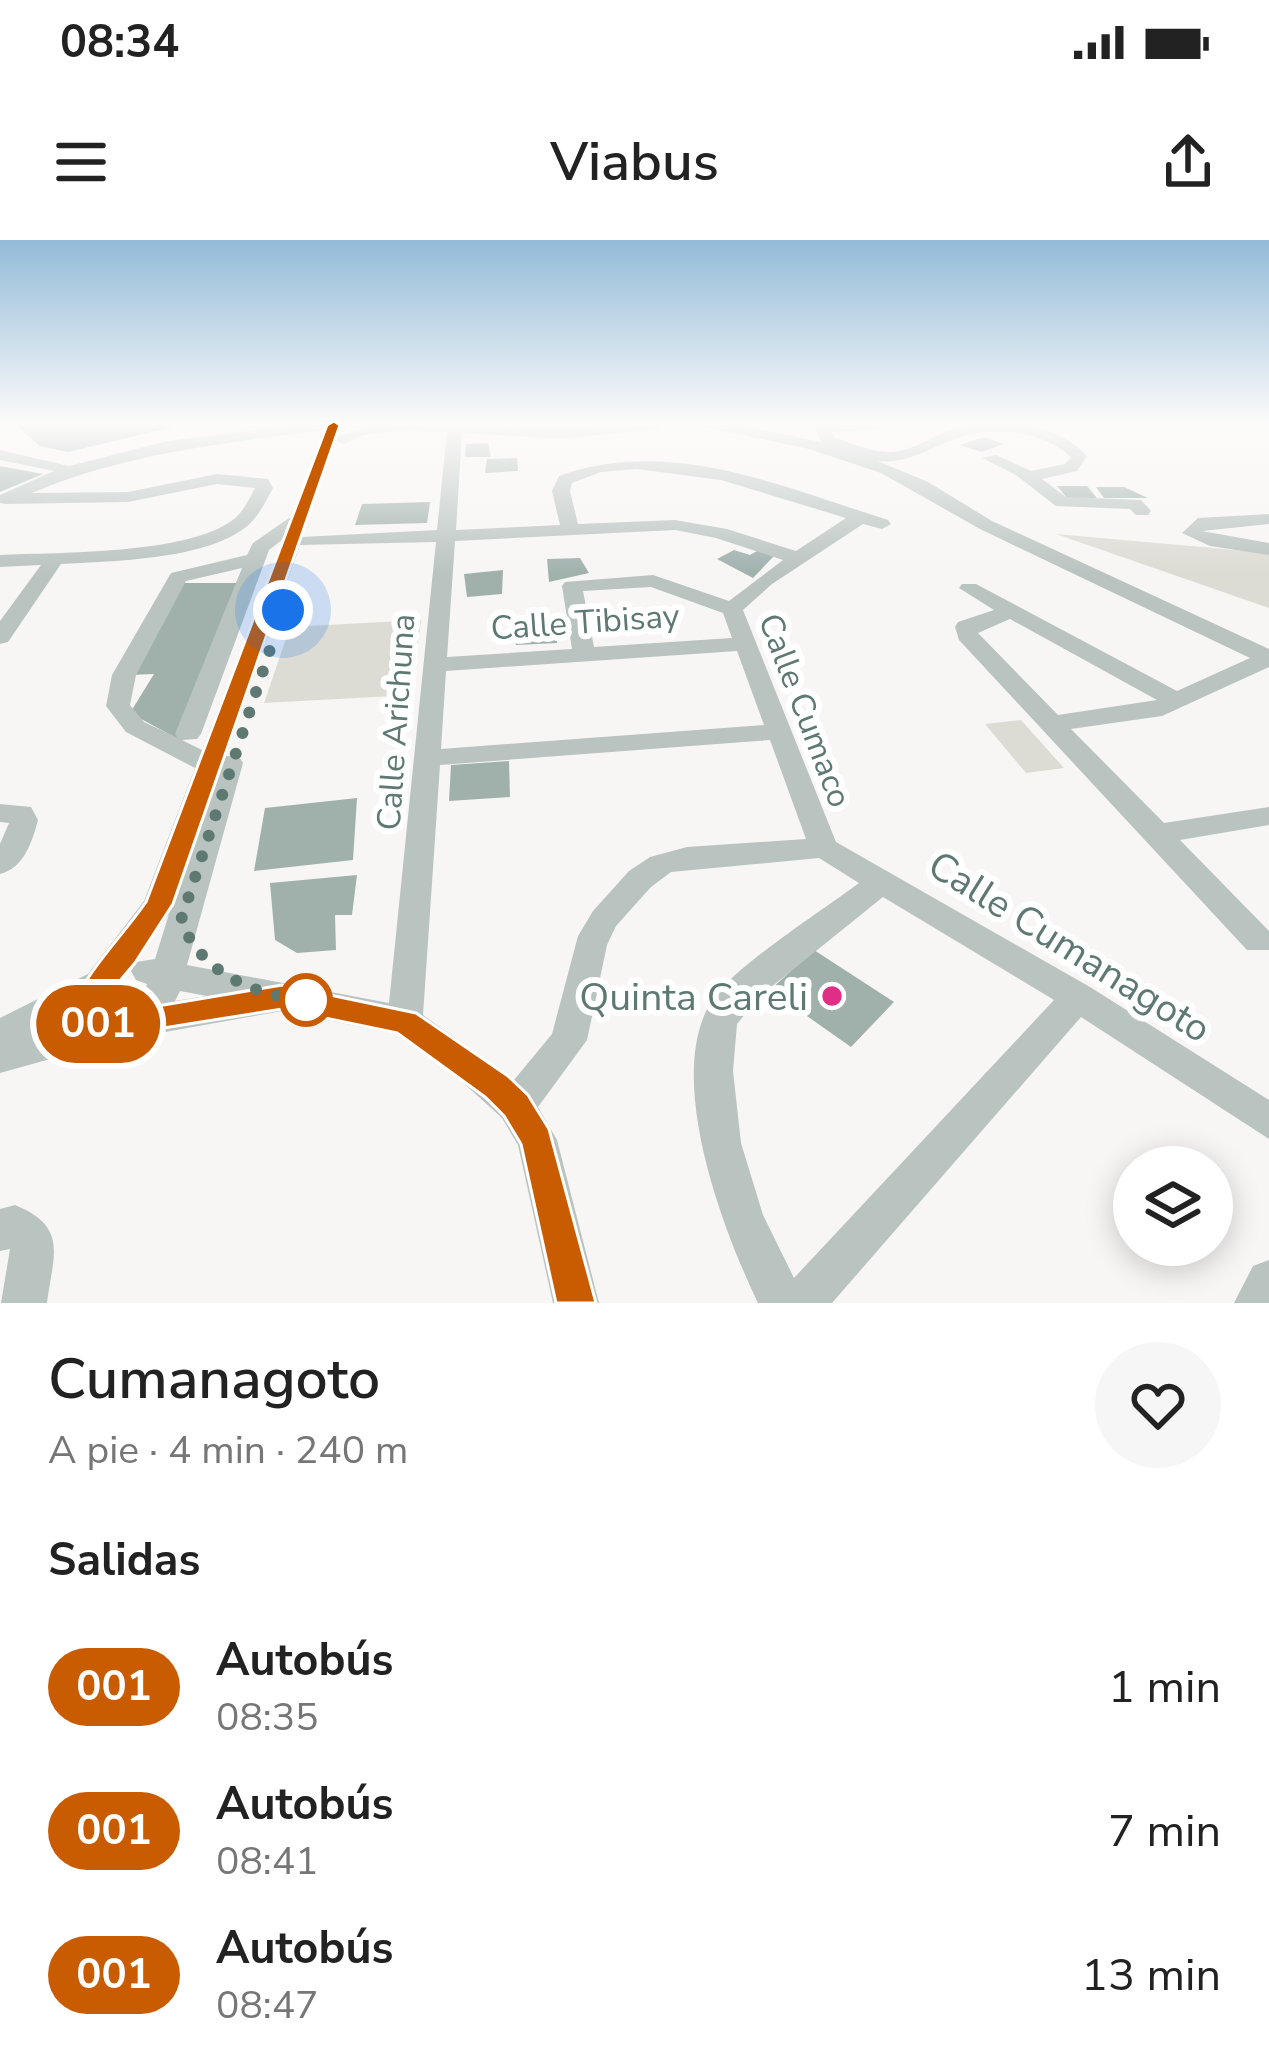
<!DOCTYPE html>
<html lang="es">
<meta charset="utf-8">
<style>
:root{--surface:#fff;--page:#f6f6f6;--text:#222;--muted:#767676}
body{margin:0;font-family:"Nunito Sans",sans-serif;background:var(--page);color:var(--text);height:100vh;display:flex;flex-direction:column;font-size:45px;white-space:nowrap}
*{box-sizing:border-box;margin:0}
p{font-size:39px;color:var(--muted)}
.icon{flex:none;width:66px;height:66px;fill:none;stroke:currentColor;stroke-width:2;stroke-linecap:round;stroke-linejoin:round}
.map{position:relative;height:1063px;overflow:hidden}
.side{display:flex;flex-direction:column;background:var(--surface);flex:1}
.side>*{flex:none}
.badge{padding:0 24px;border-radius:39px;font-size:42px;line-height:78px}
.controls{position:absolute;left:1113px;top:906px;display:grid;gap:24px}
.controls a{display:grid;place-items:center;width:120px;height:120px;border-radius:50%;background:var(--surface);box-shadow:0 6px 30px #0003;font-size:60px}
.you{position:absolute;width:60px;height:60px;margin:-30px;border:9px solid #fff;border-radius:50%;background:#1a73e8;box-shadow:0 0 0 18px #1a73e833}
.map>.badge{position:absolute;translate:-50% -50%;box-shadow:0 0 0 6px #fff}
h2{padding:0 48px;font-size:45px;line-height:108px}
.round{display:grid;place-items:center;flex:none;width:126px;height:126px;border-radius:63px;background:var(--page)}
.overview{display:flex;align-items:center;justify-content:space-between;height:204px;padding:0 48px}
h1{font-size:57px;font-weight:600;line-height:90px}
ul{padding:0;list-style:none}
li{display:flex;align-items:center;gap:36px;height:144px;padding:0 48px}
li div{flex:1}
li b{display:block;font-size:45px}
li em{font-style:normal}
li .badge{min-width:132px;font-weight:700;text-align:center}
.status{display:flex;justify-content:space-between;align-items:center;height:84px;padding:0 60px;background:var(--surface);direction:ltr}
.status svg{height:33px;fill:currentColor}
header{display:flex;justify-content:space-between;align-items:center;height:156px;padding:0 48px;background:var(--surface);font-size:54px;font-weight:600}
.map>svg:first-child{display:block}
.green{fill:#dcdbd4}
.building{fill:#a0b1ac}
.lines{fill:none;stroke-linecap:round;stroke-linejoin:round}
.minor{fill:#b9c3c0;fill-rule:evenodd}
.line{fill:#c95b00;stroke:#fff;stroke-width:3}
.walk{stroke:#5e7972;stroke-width:12;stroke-dasharray:0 21.6}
.poi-dot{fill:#de2e85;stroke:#fff;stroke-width:4.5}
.stop-dot{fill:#fff;stroke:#c95b00;stroke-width:6}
.labels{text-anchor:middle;stroke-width:12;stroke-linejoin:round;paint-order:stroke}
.street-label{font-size:33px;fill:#5e7972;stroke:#fff}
.near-street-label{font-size:39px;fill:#5e7972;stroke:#fff}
.near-poi-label{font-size:39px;fill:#5e7972;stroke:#fff;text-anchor:end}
</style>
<div class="status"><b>08:34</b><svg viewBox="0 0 49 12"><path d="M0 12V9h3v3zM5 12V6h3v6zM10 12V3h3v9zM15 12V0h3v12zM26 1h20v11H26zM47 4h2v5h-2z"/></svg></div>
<header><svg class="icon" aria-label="menu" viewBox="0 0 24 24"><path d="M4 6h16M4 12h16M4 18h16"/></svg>Viabus<svg class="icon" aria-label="share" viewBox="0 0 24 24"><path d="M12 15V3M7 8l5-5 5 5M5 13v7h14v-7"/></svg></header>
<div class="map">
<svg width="1269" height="1063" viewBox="0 0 1269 1063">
<rect width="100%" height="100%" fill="#f8f6f5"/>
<g class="green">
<polygon points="1056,294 1269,313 1269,368"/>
<polygon points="421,380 411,455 264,463 290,387"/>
<polygon points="1021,480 1064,528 1026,533 985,484"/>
</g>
<g class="building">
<polygon points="16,185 172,185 172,187 68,212 40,206"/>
<polygon points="984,197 1004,204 981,212 960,205"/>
<polygon points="488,203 491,217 465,217 466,204"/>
<polygon points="517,218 518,231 485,233 487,219"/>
<polygon points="0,226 43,234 0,252"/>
<polygon points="1057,246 1087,246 1097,258 1067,258"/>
<polygon points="1096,247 1124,247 1148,258 1104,258"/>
<polygon points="430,262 427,283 355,285 362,264"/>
<polygon points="734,310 750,315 757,311 774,316 753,338 717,319"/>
<polygon points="580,318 589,333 549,342 547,319"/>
<polygon points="503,330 502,354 467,357 464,334"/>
<polygon points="178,343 244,343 180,500 130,473 154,434 129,435"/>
<polygon points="559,380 557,403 516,405 513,393 541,389 514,392 514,384"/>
<polygon points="509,521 510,557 449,561 451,525"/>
<polygon points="357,558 353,620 254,631 265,568"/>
<polygon points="357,635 352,675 335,675 336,710 297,713 275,700 270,643"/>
<polygon points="814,710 894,762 851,807 770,750"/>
</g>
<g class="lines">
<g class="minor">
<path d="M296,185H341L338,196L374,185L561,189L664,185L657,189L561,199L462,193L456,290L560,285L552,251L559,236C669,196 783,247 888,280L891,284L882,289L863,284L772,344L743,370L836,602L1090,747L1269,860V899L1081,777L832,1063H758C723,990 661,830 715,756C740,723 823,670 859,643L819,618L671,632L651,647L616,686L607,705L587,800L538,867L557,900L599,1063H553L518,905L502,878L459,839L396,794L282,771L115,801L0,833V778L88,734L144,661L195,528L126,492L106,466L112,435L171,333L247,315L253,303L292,276L325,190C225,203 125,213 32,253L128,252L217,234L268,239L273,248C266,261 258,278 246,287C204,320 113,321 61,324L8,402L0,404V381L41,325L0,327V315C58,312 188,315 234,279C244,271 249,259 255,248L217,244L128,262L6,264L0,263V255L54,231L0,220V210L69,226L168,201ZM408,190L447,192L437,290L302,297L336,200L343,204L363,195ZM637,229L721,240L846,278L796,311L727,289L675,280L578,284L570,251L572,243L601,232ZM675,290L716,298L783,320L729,361L653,335L565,342L562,346L572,409L447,417L455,301ZM283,299L202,510L182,500L197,499L201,494L269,310ZM436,302L389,763L187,725L243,523L239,517L226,516L300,305ZM242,328L175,494L178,498L144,482L130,465L136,435L186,341ZM651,347L723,373L732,398L594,407L583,351ZM737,411L764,485L441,509L446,431ZM770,500L806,599L687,607L650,617L629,631L593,671L578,696L552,794L514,840L423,775L440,525ZM883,657L1054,760L794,1038L763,975L741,903L733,831L737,784L759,757ZM169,674L155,719L136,722L131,731L136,740L147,744L144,755L151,765L109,771L105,768L108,760ZM180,751L207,756L175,761ZM70,775L74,782L41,791Z"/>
<path d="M695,185H739L821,202L814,185H887L880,189L832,192L834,197C852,203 870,212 889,212C909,212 926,200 943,193C987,176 1054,179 1087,216L1077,231L1042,239L1066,257L1141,260L1151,271L1148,275H1136L1130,269L1056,266L1016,235L982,218L996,215L1031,231L1065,224L1071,217C1043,191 996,186 961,197C932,206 910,224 878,221L928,242L992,281L1269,409V427L1162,476L1071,489L1164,583L1269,567V585L1180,600L1269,691V710H1247L959,400L955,387L958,382L994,370L959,348L962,344H976L1177,451L1250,418L980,289L881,233L809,209ZM1010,379L1157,460L1058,475L978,393Z"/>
<polygon points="1269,274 1269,284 1202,291 1269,303 1269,315 1210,306 1182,293 1198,278"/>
<path d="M0,564L31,567L38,580C32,602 24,628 0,634V604L9,583L0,582Z"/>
<path d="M15,965C69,987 53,1015 47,1063H1L10,1009L0,1011V969Z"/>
<polygon points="1269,1020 1269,1063 1234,1063 1253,1026"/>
</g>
</g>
<linearGradient id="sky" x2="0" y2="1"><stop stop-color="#93bbd8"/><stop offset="0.55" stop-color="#fcfbfa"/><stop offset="1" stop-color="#fcfbfa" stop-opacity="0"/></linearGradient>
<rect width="1269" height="334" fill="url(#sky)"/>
<path class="line" d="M334,181L340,185L173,664L135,723L107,756L102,768L116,773L282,745L416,773L508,836L528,855L549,889L596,1063H556L521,904L504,876L485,857L397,793L282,769L101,798L90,795L70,772C86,731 121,698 146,662L327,185Z"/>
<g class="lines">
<path class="walk" d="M283,370L181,680C200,732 252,755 306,760"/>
</g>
<circle class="poi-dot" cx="832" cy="756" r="12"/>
<circle class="stop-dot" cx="306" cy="760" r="24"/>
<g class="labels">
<g class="street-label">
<text transform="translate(585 381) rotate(-4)" y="12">Calle Tibisay</text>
<text transform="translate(806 470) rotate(69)" y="12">Calle Cumaco</text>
<text transform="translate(395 482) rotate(-86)" y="12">Calle Arichuna</text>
</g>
<g class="near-street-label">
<text transform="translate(1070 706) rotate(32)" y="14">Calle Cumanagoto</text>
</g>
<g class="near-poi-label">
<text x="808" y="770">Quinta Careli</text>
</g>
</g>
</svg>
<div class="controls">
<a><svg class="icon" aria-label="layers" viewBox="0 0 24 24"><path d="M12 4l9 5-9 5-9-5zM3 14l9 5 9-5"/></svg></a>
</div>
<div class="you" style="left:283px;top:370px"></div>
<b class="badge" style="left:98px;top:784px;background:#c95b00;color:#fff">001</b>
</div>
<section class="side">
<div class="overview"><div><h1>Cumanagoto</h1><p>A pie · 4 min · 240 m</p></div><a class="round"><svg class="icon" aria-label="heart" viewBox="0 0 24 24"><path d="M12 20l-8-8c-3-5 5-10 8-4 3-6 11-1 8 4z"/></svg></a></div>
<h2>Salidas</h2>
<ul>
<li><span class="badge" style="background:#c95b00;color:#fff">001</span><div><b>Autobús</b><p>08:35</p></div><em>1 min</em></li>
<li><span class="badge" style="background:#c95b00;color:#fff">001</span><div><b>Autobús</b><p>08:41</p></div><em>7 min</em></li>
<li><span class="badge" style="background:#c95b00;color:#fff">001</span><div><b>Autobús</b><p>08:47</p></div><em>13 min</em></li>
</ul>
</section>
